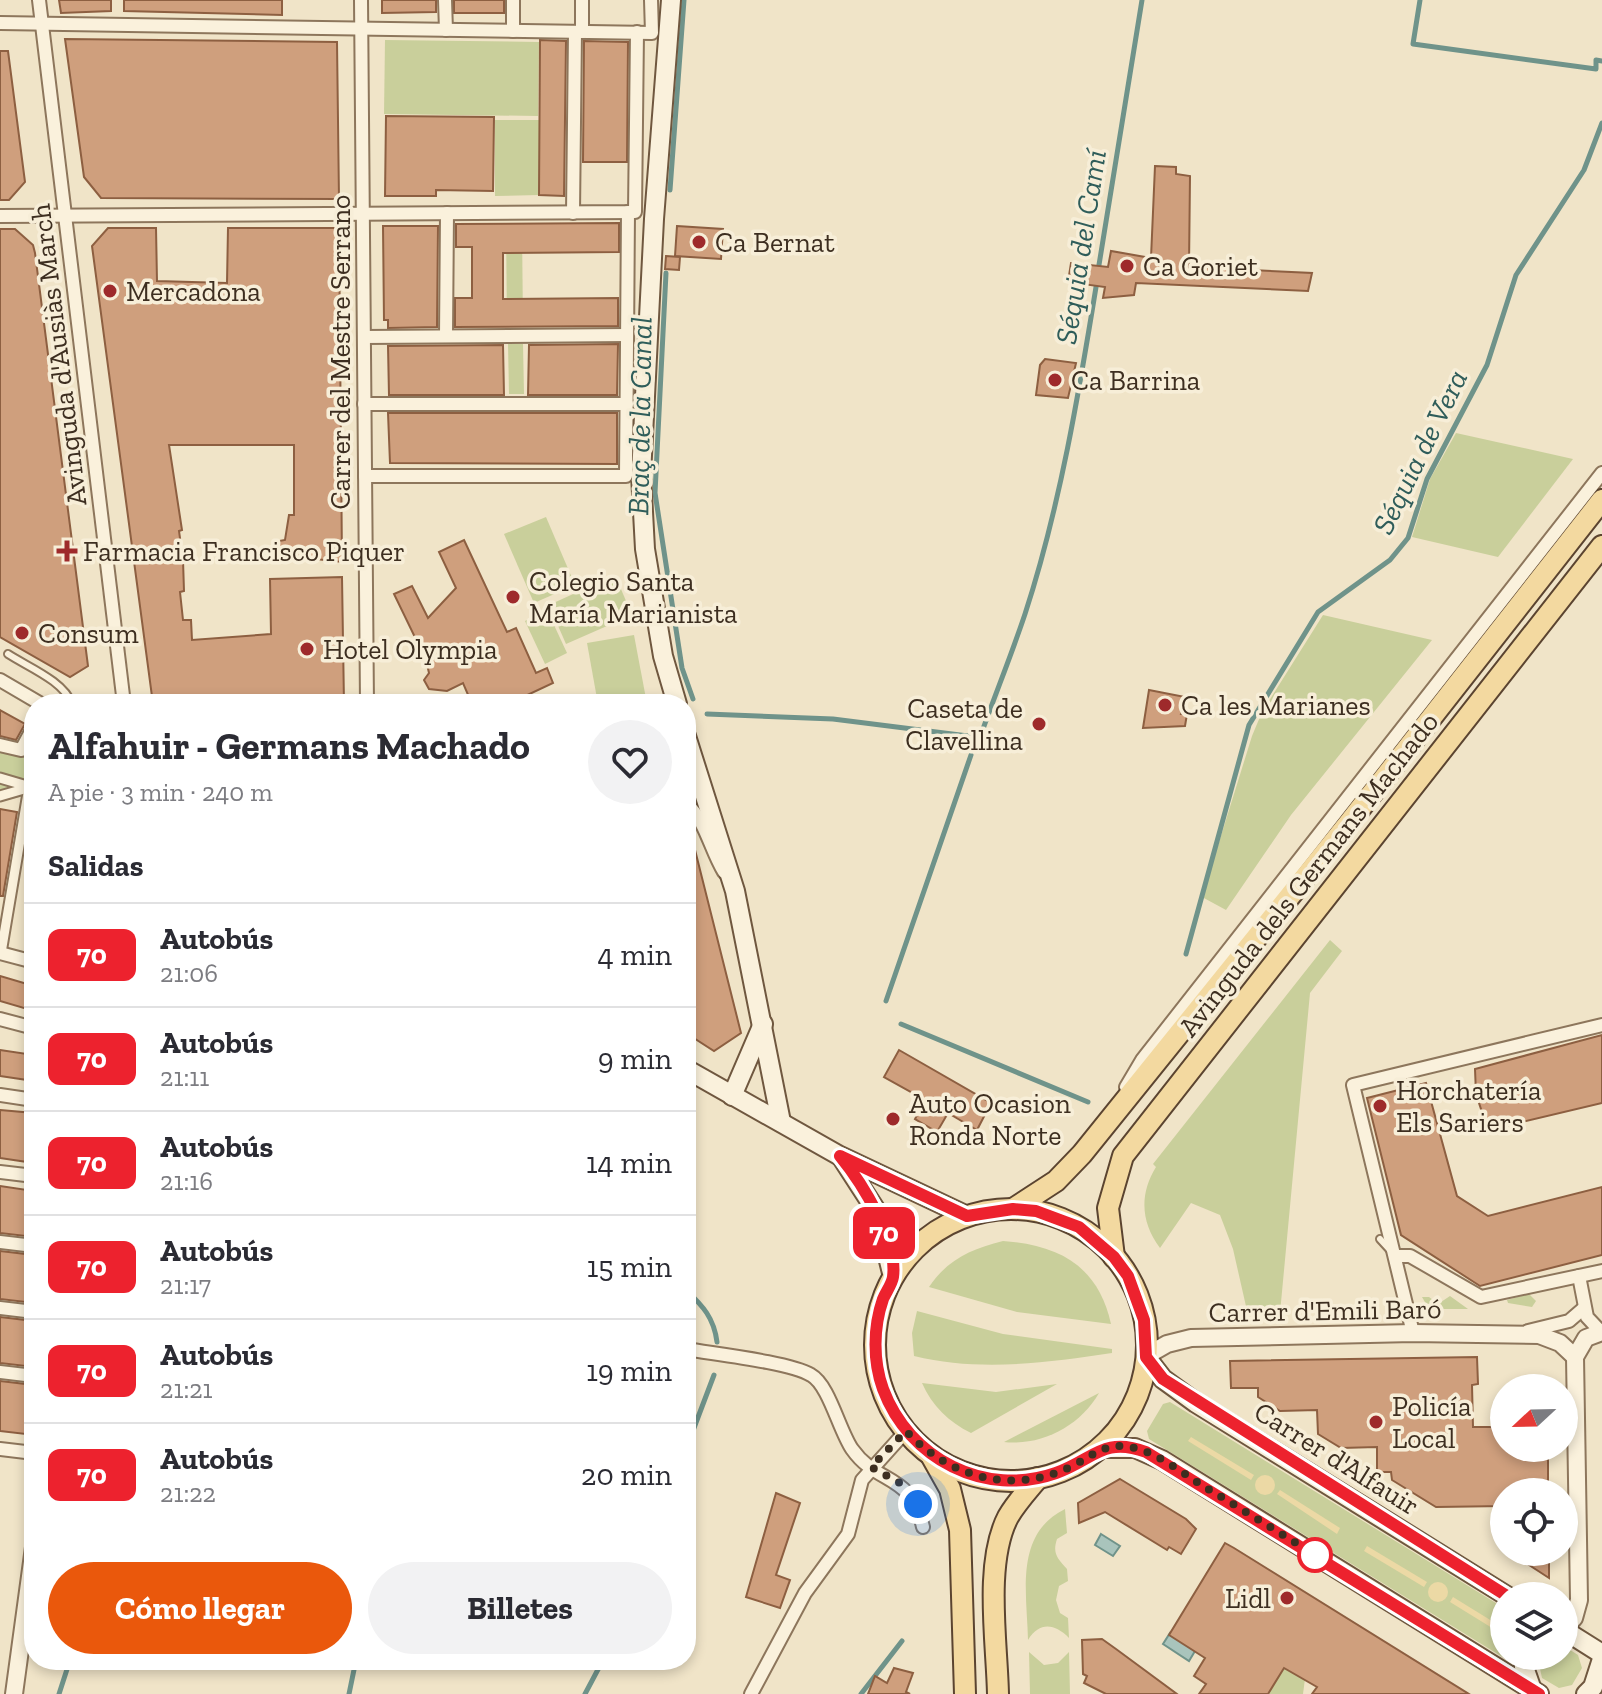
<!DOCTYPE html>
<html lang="es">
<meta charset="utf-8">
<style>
:root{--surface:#fff;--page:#f2f2f3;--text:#2b2b33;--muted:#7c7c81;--line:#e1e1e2;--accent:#ea580c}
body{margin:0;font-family:"Zilla Slab",serif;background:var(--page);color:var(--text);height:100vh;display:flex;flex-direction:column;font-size:30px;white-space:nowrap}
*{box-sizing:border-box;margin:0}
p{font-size:26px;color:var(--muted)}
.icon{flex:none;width:44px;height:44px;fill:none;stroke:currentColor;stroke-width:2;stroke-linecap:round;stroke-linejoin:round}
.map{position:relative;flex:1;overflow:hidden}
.panel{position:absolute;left:24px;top:694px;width:672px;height:976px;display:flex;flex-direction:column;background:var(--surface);border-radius:32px;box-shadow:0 4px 12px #0003}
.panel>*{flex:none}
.badge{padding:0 16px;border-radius:12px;font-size:28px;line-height:52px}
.needle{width:52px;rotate:248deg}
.fabs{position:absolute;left:1490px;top:1374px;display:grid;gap:16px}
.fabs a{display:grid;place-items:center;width:88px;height:88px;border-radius:50%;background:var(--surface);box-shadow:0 4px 12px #0003;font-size:40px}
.you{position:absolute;width:40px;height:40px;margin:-20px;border:6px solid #fff;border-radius:50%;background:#1a73e8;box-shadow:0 0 0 12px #1a73e833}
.map>.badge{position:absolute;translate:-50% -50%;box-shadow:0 0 0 4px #fff}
h2{padding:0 24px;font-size:30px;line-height:72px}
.round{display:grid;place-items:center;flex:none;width:84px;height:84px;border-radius:42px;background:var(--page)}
.head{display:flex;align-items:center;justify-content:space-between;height:136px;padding:0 24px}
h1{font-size:38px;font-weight:700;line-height:60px}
.action{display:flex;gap:16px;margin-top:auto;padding:16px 24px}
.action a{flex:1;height:92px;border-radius:48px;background:var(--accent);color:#fff;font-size:32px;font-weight:700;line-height:92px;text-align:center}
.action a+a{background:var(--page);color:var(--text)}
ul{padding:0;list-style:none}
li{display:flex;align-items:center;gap:24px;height:104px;padding:0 24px;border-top:2px solid var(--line)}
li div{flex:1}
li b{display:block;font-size:30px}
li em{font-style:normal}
li .badge{min-width:88px;font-weight:700;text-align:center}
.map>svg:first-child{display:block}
.green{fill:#c9cf9b}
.sand{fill:#ecd9a5}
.water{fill:#a9c4bc;stroke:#6f938a;stroke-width:2}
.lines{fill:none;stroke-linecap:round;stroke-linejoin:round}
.stream{stroke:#6f938a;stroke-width:5}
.building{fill:#cf9f7d;stroke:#8d5f41;stroke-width:2}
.service-casing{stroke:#8d765c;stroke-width:10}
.pedestrian-casing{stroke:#8d765c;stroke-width:13}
.minor-casing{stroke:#8d765c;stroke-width:16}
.tertiary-casing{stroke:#8d765c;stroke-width:20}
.secondary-casing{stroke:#6f573f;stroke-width:22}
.primary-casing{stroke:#5b4430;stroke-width:24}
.service{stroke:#faf1dc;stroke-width:6}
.pedestrian{stroke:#faf1dc;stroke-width:9}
.minor{stroke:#faf1dc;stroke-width:12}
.tertiary{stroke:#faf1dc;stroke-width:16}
.secondary{stroke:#faf1dc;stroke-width:18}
.primary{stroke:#f3d9a0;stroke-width:20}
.line-casing{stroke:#fff;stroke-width:18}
.line{stroke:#ed222e;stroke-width:12}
.walk{stroke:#3d2e20;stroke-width:8;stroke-dasharray:0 14.4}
.poi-dot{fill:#9e2a2b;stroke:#f7eed8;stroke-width:3}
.stop-dot{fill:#fff;stroke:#ed222e;stroke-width:4}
.labels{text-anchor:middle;stroke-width:7;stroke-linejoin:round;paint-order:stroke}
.poi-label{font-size:28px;fill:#3d2e20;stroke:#f7eed8;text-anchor:start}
.street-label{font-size:28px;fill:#3d2e20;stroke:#f7eed8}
.water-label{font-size:30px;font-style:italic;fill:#2f5d5a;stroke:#f7eed8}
</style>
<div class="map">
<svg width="1602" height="1694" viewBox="0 0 1602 1694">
<rect width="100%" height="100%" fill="#f0e4c8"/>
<g class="green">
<polygon points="385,40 539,42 538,116 384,114"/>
<polygon points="495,120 539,120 539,195 495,196"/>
<polygon points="506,227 522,227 523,325 507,325"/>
<polygon points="508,344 523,344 524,394 509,394"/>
<polygon points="1456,433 1573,459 1498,557 1412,537 1430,479"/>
<polygon points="546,517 575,585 534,603 504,534"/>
<polygon points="615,575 632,615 566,644 549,605"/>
<polygon points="547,610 567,653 545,664 525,621"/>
<polygon points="1323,615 1432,640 1291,815 1226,910 1202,897 1252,736 1262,712"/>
<polygon points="634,635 647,704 598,704 587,643"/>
<polygon points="34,736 34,797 27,795 0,802 0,751 21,756"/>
<path d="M1330,940L1342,951L1310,993L1280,1313L1248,1315L1233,1249L1220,1215L1191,1203L1160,1248C1141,1222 1139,1195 1156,1167L1153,1164Z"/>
<path d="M1003,1241C1058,1245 1098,1265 1111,1324L1017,1312L929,1287C948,1259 971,1249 1003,1241Z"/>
<polygon points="1529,1294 1536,1301 1532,1307 1508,1303 1507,1300"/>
<polygon points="1450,1296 1468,1309 1429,1309 1422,1297 1429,1297 1438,1304"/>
<path d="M917,1311L1003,1334L1112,1349V1353C1045,1363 980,1372 914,1356L912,1333Z"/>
<path d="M922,1383L996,1392L1057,1384L971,1433C949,1422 932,1406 922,1383Z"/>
<path d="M1099,1393C1080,1426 1042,1446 1004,1442Z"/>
<polygon points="1170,1402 1504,1608 1504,1656 1510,1656 1509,1661 1149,1439 1147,1431 1163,1404"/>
<path d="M1065,1509L1067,1533L1057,1539C1052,1554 1058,1559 1067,1569L1068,1581L1059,1586L1056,1600L1060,1613L1068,1618L1069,1638C1055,1624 1040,1621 1028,1640C1027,1593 1014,1534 1065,1509Z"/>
<polygon points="1564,1646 1578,1655 1582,1668 1572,1685 1559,1688 1542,1678 1539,1664 1542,1656 1564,1656"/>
<polygon points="1295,1651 1305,1679 1303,1694 1268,1694"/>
<polygon points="1029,1652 1044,1665 1058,1663 1069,1652 1070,1694 1030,1694"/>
</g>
<g class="sand">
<polygon points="1191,1437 1254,1475 1251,1480 1188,1441"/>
<circle cx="1265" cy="1485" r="10"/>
<polygon points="1280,1490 1340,1528 1337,1534 1277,1494"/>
<polygon points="1367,1546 1427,1582 1424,1587 1364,1551"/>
<circle cx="1438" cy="1592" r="10"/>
<polygon points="1453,1597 1500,1626 1497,1631 1450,1602"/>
</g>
<g class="water">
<polygon points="1101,1534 1120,1546 1113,1556 1095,1545"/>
<polygon points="1170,1633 1195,1651 1189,1661 1163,1644"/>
</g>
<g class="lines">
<g class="stream">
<polyline points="1420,0 1413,44 1596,69 1596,60 1602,61"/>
<polyline points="670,190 684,0"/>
<polyline points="1098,271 1142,0"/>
<polyline points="666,273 655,493 682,668 693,699"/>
<polyline points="707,714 833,719 976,737"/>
<path d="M983,729C997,690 1012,653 1025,614C1060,507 1079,392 1097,281"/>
<polyline points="1186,954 1249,725 1318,612 1390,560 1408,538 1427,479 1487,365 1516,275 1584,170 1602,123"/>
<polyline points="886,1001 971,755"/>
<polyline points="901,1024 1088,1102"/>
<path d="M686,1290C703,1306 714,1318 717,1342"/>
<polyline points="686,1449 714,1375"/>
<polyline points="59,1694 70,1660"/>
<polyline points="349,1694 356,1660"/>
<polyline points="585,1694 603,1660"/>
<polyline points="861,1694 902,1641"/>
</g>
</g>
<g class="building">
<polygon points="59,0 111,0 111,11 61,13"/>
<polygon points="124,0 282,0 282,15 124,11"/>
<polygon points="382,0 436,0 436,12 382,13"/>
<rect x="454" y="0" width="50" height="13"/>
<polygon points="65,39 337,42 339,199 101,198 84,177"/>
<polygon points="540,40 566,41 564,196 539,195"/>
<polygon points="584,41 628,42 627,162 583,162"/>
<polygon points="0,51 8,51 25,182 9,200 0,200"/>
<polygon points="386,116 494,117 493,191 436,190 436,196 385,196"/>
<polygon points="1155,166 1176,167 1176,174 1190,176 1189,267 1312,273 1308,291 1136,283 1134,295 1103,298 1105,287 1068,282 1071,263 1108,267 1111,251 1151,258"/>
<polygon points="619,223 619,252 503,253 503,299 618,298 618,326 455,327 455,298 472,298 472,247 456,247 456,224"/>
<polygon points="383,226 438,226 437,327 388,328 388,320 384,320"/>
<polygon points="677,226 723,229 721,259 675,256"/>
<polygon points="108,228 156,228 157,281 227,283 228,228 339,228 342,562 279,555 279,541 285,540 289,515 294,515 294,445 169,445 182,530 179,531 183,560 184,591 180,592 183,620 191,620 192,640 271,634 270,579 342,577 344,704 153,704 92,246"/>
<polygon points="0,229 15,229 33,245 35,253 88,666 70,677 0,637"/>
<polygon points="666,256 680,257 679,270 665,269"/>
<polygon points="618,344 617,395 528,395 529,345"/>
<polygon points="503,345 504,395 389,395 388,346"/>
<polygon points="1045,359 1076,363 1068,398 1036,395 1040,365"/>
<polygon points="388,413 617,413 617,464 390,463"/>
<polygon points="464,540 507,632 516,628 536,673 547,668 553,683 523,697 526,704 472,704 463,683 447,691 429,689 424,680 429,673 426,660 394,594 412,586 428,618 456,588 439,552"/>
<polygon points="1149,690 1185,697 1181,714 1187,714 1185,726 1143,728"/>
<polygon points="0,710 25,724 16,740 0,736"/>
<polygon points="0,809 17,812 3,896 0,896"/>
<polygon points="686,834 691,834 741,1033 714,1051 686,1033"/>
<polygon points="0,976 34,986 34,1011 0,1001"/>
<polygon points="1602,1035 1602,1103 1488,1130 1476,1094 1475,1069"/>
<polygon points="0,1050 34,1055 34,1081 0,1076"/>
<polygon points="899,1050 991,1103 977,1130 948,1113 937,1132 915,1119 925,1100 884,1077"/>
<polygon points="1426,1083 1457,1196 1488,1216 1602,1187 1602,1255 1480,1286 1401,1235 1367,1098"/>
<polygon points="0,1110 34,1113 34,1163 0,1158"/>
<polygon points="0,1186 34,1191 34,1237 0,1233"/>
<polygon points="0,1251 34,1255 34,1303 0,1299"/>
<polygon points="0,1317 34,1321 34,1367 0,1363"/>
<polygon points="1477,1357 1478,1384 1472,1385 1473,1427 1504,1427 1504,1448 1548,1448 1548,1492 1504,1492 1504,1506 1436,1507 1392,1480 1391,1472 1377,1472 1377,1447 1341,1448 1318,1434 1317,1410 1280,1411 1258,1397 1258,1388 1231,1388 1230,1361"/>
<polygon points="0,1381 34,1385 34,1435 0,1431"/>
<polygon points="1120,1479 1186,1519 1196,1529 1181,1554 1169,1547 1167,1550 1105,1512 1079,1523 1078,1503"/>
<polygon points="776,1493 800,1503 776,1575 790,1580 780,1608 746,1597"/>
<polygon points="1225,1543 1234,1548 1469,1694 1312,1694 1317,1687 1284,1668 1268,1694 1199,1694 1206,1684 1194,1676 1205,1658 1169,1635"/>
<polygon points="1526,1552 1549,1552 1549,1578 1526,1563"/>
<polygon points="1102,1639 1116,1649 1177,1694 1106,1694 1084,1683 1087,1676 1083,1674 1082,1640"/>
<polygon points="894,1668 913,1673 906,1692 910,1694 868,1694 875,1676 887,1683"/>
</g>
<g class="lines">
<g class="service-casing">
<g id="service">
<path d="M8,654C28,667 64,681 72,704"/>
<polyline points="1380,1239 1391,1251"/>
</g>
</g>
<g class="pedestrian-casing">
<g id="pedestrian">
<polyline points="0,778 34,788"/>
<polyline points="0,796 31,787"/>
<polyline points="1,953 29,787"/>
</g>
</g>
<g class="minor-casing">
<g id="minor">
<polyline points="39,0 124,704"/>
<polyline points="361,0 367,704"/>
<polyline points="445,0 446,30"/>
<polyline points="582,0 582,32"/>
<polyline points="0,23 652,33 651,0"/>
<polyline points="513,31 513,0"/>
<polyline points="573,213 575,32"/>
<polyline points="0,216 635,212 637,32"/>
<polyline points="446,336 447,213"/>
<polyline points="364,337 627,335"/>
<polyline points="364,404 627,404"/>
<polyline points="365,476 626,476 628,212"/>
<polyline points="0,680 41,704"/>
<polyline points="0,745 21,750 34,726"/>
<path d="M686,803C706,821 710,849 724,872"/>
<polyline points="0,953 34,962"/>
<polyline points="0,1019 34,1028"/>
<polyline points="1126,1087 1142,1060 1602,473"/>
<polyline points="0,1095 34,1100"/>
<polyline points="0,1172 34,1176"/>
<polyline points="0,1242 34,1246"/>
<polyline points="1396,1256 1410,1256 1481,1297 1602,1271"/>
<polyline points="1579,1276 1587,1317 1601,1332"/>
<polyline points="0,1308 34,1312"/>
<polyline points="1528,1331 1569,1321 1584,1308"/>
<polyline points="1413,1333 1353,1085 1602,1025"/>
<path d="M686,1349C714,1354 789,1362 811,1375C829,1385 839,1430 852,1449C878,1486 911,1472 923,1527"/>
<polyline points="0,1372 34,1376"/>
<polyline points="0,1449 34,1453"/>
<polyline points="751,1694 805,1593 848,1534 862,1480 906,1431"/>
</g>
</g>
<g class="tertiary-casing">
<g id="tertiary">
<polyline points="1146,1356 1167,1344 1191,1338 1413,1333 1539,1335 1560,1343 1575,1357"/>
<polyline points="1564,1627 1574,1618 1579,1600 1575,1357 1586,1338 1602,1332"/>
<polyline points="14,1694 34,1547"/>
</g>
</g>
<g class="secondary-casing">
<g id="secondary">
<polyline points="671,0 654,219 641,475 645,549 663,656 677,704"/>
<polyline points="686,736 735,891 781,1122"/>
<polyline points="686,1069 840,1156 967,1216"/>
<polyline points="732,1096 763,1024"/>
<polyline points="842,1158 877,1212 893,1277"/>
<polyline points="1146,1357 1163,1379 1196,1403 1507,1596"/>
<polyline points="1100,1448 1135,1448 1162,1460 1539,1694"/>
<polyline points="1564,1630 1602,1654"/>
<polyline points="1526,1656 1524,1667 1532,1690"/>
<polyline points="1586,1694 1593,1687 1602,1659"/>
</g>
</g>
<g class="primary-casing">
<g id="primary">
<polyline points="1013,1209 1056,1181 1082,1154 1348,824 1602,500"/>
<circle cx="1011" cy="1345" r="136"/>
<polyline points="1114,1257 1108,1208 1123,1156 1602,546"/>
<polyline points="932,1457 950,1489 960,1530 965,1694"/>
<path d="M998,1694C997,1643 984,1563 1008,1517C1016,1503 1028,1490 1038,1478"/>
</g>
</g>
<use href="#service" class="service"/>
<use href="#pedestrian" class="pedestrian"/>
<use href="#minor" class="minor"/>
<use href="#tertiary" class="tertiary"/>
<use href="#secondary" class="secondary"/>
<use href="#primary" class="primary"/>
</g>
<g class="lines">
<g class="line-casing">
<path id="line" d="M1507,1596L1163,1379L1146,1357L1144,1320L1128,1276L1114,1257L1079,1227L1036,1211L1013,1209L967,1216L840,1156C862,1183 898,1240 893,1277C892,1284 886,1292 883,1299C873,1328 873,1361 883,1389C909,1459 985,1498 1056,1473C1093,1460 1103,1436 1146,1452L1539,1694"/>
</g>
<use href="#line" class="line"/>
<path class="walk" d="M918,1504L900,1483L871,1467L906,1431C948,1476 1010,1495 1068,1468C1092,1457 1106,1440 1135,1448C1158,1454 1180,1471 1200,1484C1238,1507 1277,1531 1315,1555"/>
</g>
<g class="poi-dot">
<circle cx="699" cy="242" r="8"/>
<circle cx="1127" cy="266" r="8"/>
<circle cx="110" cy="291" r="8"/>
<circle cx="1055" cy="380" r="8"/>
<path d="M63 539h8v8h8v8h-8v8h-8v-8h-8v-8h8z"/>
<circle cx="513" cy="597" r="8"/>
<circle cx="22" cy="633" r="8"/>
<circle cx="307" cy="649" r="8"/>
<circle cx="1165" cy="705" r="8"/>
<circle cx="1039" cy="724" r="8"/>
<circle cx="1380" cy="1106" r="8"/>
<circle cx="893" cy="1119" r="8"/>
<circle cx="1376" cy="1422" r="8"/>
<circle cx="1287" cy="1598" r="8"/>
</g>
<circle class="stop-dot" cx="1315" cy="1555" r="16"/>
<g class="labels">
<g class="poi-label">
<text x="715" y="252">Ca Bernat</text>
<text x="1143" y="276">Ca Goriet</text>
<text x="126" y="301">Mercadona</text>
<text x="1071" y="390">Ca Barrina</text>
<text x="83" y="561">Farmacia Francisco Piquer</text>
<text x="529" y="591">Colegio Santa<tspan x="529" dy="32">María Marianista</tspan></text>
<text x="38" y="643">Consum</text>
<text x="323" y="659">Hotel Olympia</text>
<text x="1181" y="715">Ca les Marianes</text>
<text x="1023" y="718" text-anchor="end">Caseta de<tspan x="1023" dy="32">Clavellina</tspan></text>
<text x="1396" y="1100">Horchatería<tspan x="1396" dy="32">Els Sariers</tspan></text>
<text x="909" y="1113">Auto Ocasion<tspan x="909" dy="32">Ronda Norte</tspan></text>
<text x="1392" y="1416">Policía<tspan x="1392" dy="32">Local</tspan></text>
<text x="1271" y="1608" text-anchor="end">Lidl</text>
</g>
<g class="street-label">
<text transform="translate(340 352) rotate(-90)" y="10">Carrer del Mestre Serrano</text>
<text transform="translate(58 355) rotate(-97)" y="10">Avinguda d'Ausiàs March</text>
<text transform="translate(1308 874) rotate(-52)" y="10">Avinguda dels Germans Machado</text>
<text transform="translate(1325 1310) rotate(-1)" y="10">Carrer d'Emili Baró</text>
<text transform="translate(1337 1458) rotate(32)" y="10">Carrer d'Alfauir</text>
</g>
<g class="water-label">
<text transform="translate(1081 247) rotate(-81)" y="10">Séquia del Camí</text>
<text transform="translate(640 416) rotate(-89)" y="10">Braç de la Canal</text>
<text transform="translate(1420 452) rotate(-64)" y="10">Séquia de Vera</text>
</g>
</g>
</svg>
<div class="fabs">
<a><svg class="needle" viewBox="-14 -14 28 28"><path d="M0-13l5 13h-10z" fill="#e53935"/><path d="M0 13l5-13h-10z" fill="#7c7c81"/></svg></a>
<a><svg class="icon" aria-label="locate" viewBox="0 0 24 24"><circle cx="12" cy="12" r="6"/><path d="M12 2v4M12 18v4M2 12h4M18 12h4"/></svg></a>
<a><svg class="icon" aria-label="layers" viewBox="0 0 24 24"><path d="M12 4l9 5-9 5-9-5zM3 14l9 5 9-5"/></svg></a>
</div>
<div class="you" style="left:918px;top:1504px"></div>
<b class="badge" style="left:884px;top:1233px;background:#ed222e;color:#fff">70</b>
<section class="panel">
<div class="head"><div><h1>Alfahuir - Germans Machado</h1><p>A pie · 3 min · 240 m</p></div><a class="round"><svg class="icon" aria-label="heart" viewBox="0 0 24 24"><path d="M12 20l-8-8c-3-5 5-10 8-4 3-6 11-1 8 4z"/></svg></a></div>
<h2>Salidas</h2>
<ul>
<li><span class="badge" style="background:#ed222e;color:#fff">70</span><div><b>Autobús</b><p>21:06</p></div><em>4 min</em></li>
<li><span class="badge" style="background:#ed222e;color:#fff">70</span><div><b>Autobús</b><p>21:11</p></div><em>9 min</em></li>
<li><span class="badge" style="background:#ed222e;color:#fff">70</span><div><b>Autobús</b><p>21:16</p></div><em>14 min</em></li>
<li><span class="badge" style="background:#ed222e;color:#fff">70</span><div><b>Autobús</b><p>21:17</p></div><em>15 min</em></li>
<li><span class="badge" style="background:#ed222e;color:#fff">70</span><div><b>Autobús</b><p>21:21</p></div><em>19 min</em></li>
<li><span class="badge" style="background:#ed222e;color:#fff">70</span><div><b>Autobús</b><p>21:22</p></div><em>20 min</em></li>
</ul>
<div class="action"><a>Cómo llegar</a><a>Billetes</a></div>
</section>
</div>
